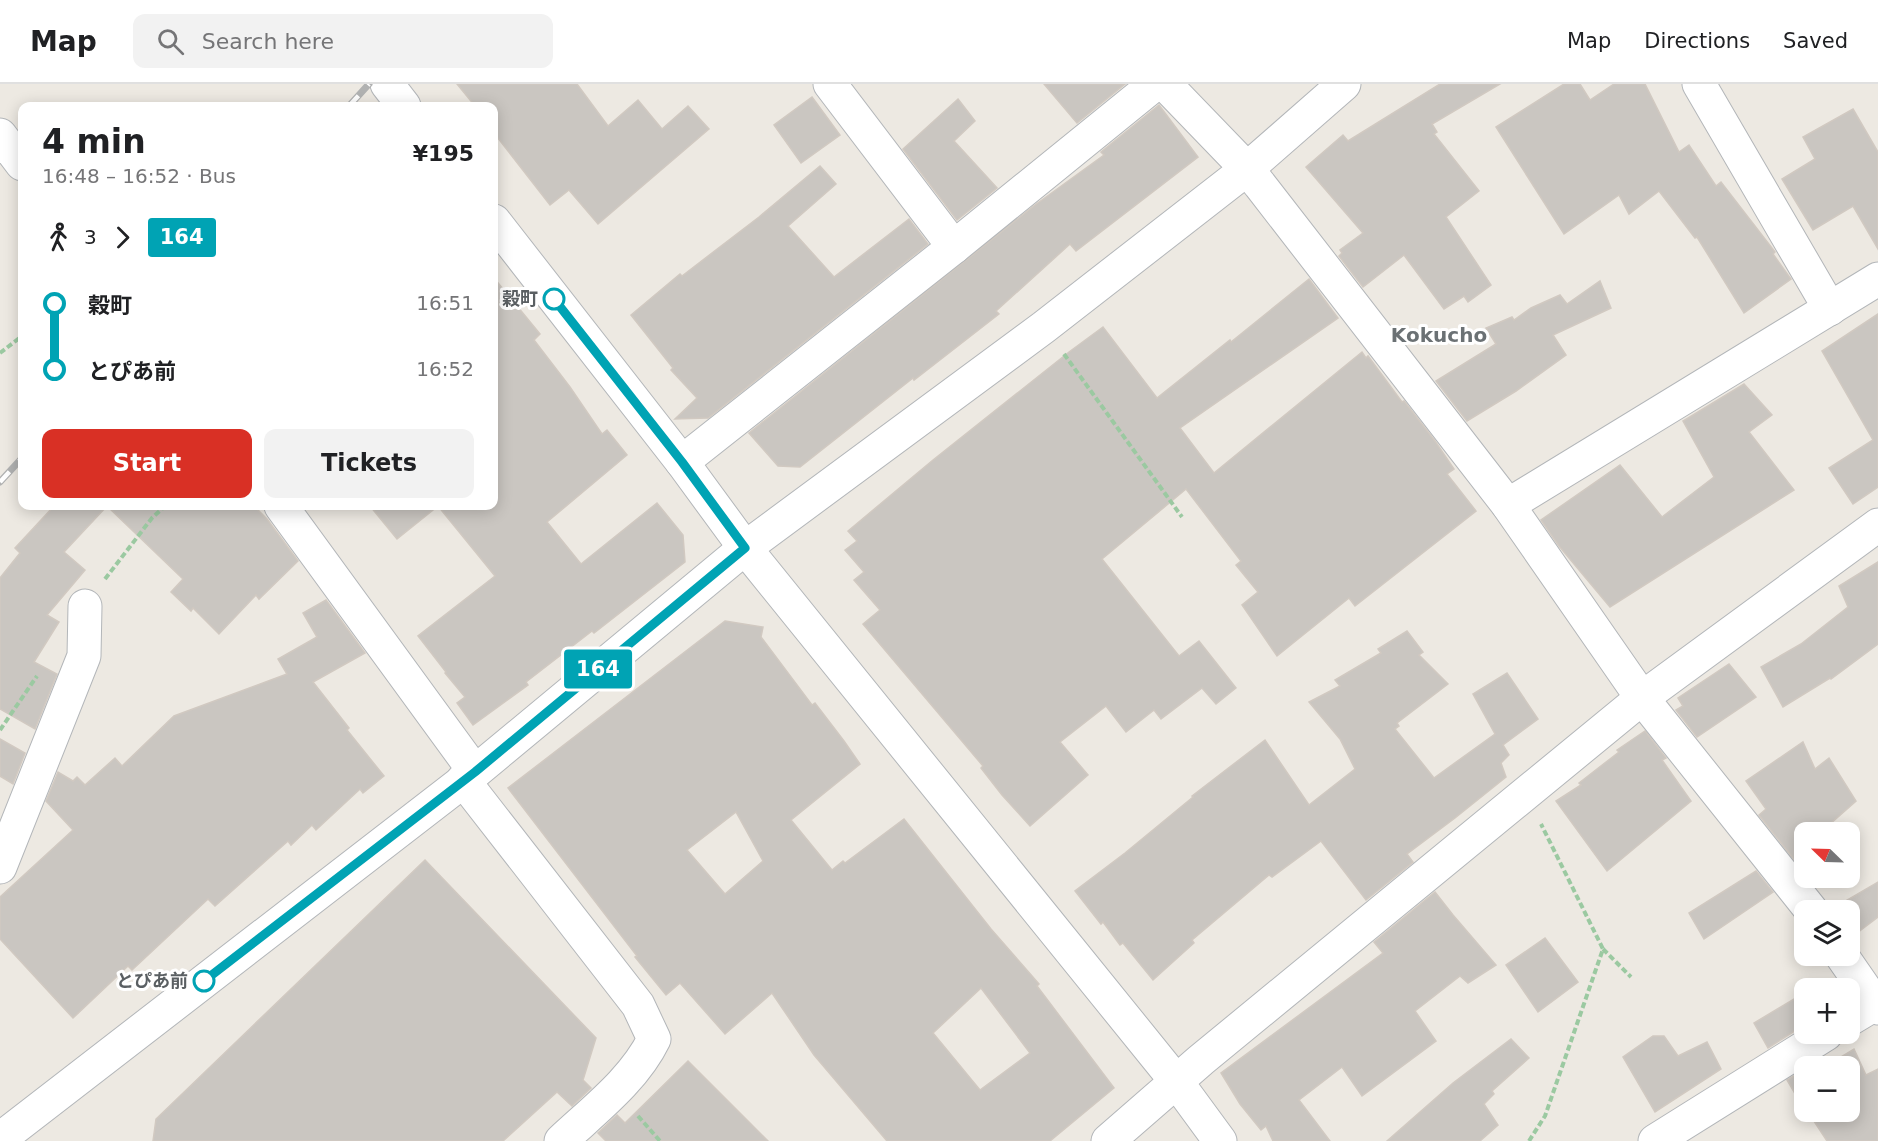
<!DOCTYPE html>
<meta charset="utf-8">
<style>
:root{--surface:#fff;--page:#f2f2f2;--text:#202124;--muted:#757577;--line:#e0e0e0;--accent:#d93025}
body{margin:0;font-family:"DejaVu Sans","Noto Sans JP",sans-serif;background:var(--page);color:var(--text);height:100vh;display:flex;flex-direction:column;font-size:22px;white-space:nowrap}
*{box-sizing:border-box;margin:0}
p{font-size:20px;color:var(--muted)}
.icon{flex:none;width:33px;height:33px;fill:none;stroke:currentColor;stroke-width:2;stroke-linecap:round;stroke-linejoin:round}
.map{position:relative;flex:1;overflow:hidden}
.sheet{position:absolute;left:18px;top:18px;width:480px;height:408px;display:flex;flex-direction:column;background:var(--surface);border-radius:12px;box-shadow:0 3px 15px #0003}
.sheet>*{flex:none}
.badge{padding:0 12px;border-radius:4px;font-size:21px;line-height:39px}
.needle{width:39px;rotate:293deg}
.tools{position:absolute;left:1794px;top:738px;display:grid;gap:12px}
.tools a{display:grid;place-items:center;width:66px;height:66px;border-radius:12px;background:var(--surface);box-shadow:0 3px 15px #0003;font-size:30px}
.map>.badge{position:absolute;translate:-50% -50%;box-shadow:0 0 0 3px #fff}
.legs{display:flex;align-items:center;gap:9px;height:66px;padding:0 24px;font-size:20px}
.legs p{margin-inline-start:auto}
.overview{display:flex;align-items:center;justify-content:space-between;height:102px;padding:0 24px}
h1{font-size:33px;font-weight:700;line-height:45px}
.action{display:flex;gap:12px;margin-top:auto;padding:12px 24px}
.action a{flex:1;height:69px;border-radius:12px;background:var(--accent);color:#fff;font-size:24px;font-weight:700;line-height:69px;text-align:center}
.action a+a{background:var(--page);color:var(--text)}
ul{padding:0 24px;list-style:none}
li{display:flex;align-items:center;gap:21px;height:66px;font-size:22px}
li i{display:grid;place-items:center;width:9px;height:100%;margin:0 8px;background:currentColor}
li i::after{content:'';width:15px;height:15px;margin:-8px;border:4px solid;border-radius:50%;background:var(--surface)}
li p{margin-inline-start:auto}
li:first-child i{background:linear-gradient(#0000 50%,currentColor 0)}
li:last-child i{background:linear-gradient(currentColor 50%,#0000 0)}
header{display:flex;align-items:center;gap:36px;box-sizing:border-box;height:84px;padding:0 30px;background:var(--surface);border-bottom:2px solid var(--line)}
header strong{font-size:28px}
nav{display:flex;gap:33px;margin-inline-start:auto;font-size:21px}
.search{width:420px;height:54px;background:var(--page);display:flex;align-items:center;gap:15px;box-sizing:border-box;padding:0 21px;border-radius:12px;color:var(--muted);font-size:22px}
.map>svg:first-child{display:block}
.building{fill:#cac6c1;stroke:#d1c9c1;stroke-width:1.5;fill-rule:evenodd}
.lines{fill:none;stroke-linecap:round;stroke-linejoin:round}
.minor-casing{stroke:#b3b6b9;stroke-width:35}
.path{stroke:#9bc9a1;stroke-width:4;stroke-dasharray:6 3;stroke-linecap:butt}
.minor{stroke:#fff;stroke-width:33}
.rail-casing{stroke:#b1b2b2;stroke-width:7}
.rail{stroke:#fff;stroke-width:4.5;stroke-dasharray:14;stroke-linecap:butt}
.line-1-casing{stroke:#fff;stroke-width:14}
.line-1{stroke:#00a3b4;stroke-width:9}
.stop-1-dot{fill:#fff;stroke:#00a3b4;stroke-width:3}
.labels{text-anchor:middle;stroke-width:6;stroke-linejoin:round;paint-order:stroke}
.stop-label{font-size:18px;font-weight:bold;fill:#5a5f62;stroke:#fff;text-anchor:end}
.neighbourhood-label{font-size:20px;font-weight:bold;fill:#6b7174;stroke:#fff}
</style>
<header>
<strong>Map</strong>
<div class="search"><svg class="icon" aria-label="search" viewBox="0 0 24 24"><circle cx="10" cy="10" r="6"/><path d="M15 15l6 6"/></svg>Search here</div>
<nav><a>Map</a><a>Directions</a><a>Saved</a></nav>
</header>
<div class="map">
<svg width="1878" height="1057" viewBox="0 0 1878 1057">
<rect width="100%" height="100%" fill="#ede9e2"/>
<g class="building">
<polygon points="457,0 577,0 608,42 638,16 662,45 688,22 709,45 598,140 569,106 550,121 494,49 494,22 475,22"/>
<polygon points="1044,0 1125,0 1077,39"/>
<polygon points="1440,0 1500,0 1432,40 1437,48 1434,50 1479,107 1446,133 1491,201 1468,218 1464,212 1444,225 1404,171 1363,203 1339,172 1342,169 1340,166 1363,149 1306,83 1343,51 1348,57"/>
<polygon points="1564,0 1580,0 1590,16 1614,0 1645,0 1679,68 1689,61 1716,102 1721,98 1775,168 1773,170 1791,195 1744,229 1697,153 1695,154 1659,107 1629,130 1619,111 1564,150 1496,43"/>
<polygon points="812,13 840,51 801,79 774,41"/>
<polygon points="958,15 975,37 954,57 997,104 957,136 903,65"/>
<polygon points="1159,21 1198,73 1076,167 1070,160 996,227 999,230 914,296 913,294 800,383 778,382 749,349 1035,121 1104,71 1101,68"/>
<polygon points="1853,25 1878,68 1878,165 1853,122 1813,146 1782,95 1815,75 1803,53"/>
<polygon points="820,82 836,100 788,142 834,193 909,135 928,160 708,334 675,335 697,314 671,286 673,284 631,231 680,190 682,192 759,133"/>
<polygon points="494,194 540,250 534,256 570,303 602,350 607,346 627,371 547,438 581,480 657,419 683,451 685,478 594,549 592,547 526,598 528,601 473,641 457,619 465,613 445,589 446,588 418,552 495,492 438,422 397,455 370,422 494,422"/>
<polygon points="1309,195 1338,234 1180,344 1214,389 1362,268 1366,274 1368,272 1402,318 1404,317 1435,357 1454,385 1447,390 1476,427 1355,522 1349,514 1277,572 1242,521 1258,508 1236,481 1241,477 1186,405 1102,475 1179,572 1199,557 1236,604 1216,620 1202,604 1161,635 1154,626 1126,648 1106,622 1060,658 1088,691 1030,742 1002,711 981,684 983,682 863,540 880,526 854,496 864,488 845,466 857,457 848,447 933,376 1069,268 1103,243 1157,314 1230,256 1231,258"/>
<polygon points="1600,197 1611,224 1553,251 1566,271 1516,307 1467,337 1436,297 1496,260 1486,244 1512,233 1514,236 1531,224 1560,211 1567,220"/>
<polygon points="1878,230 1878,403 1853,420 1829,384 1873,356 1822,267"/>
<polygon points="1744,300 1772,331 1749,348 1794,406 1610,523 1559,462 1541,436 1620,381 1662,433 1714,393 1683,337"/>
<polygon points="54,422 254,422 267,435 298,477 259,515 256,511 219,550 193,524 191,527 171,508 183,495 107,422 64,468 85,486 47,531 59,538 34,578 57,590 35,645 0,625 0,494 20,469 15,464"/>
<polygon points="1878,478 1878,560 1831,595 1830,594 1783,623 1761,583 1801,560 1848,523 1839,502"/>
<polygon points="326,516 365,569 313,598 349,644 347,646 384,692 363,709 360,705 316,746 312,741 291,761 288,757 215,822 208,815 132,886 128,882 73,934 0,855 0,813 73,746 46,717 58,688 73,697 77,693 85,701 115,674 122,682 174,632 287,590 278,575 317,553 303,529"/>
<path d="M725,537L763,543L761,553L812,621L815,619L844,657L860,680L791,736L832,786L843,777L845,779L904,735L991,845L1039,900L1037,902L1114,1004L1050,1057H887L814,971L772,909L725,950L680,899L666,911L635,873L637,872L508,704ZM736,728L763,777L725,810L687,766ZM981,904L1030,969L980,1006L933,949Z"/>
<polygon points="1407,547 1423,568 1419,571 1448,600 1397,639 1399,642 1395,645 1434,694 1495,650 1473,610 1507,589 1538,635 1503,661 1509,671 1501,679 1506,693 1455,734 1407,770 1413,778 1366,816 1321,757 1272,793 1269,791 1192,856 1194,859 1153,896 1123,859 1120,861 1103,838 1101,840 1075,807 1125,769 1193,713 1192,712 1265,656 1309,721 1355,685 1340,655 1309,618 1340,602 1335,596 1381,569 1378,565"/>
<polygon points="1729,580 1756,613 1697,653 1676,626 1683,622 1678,614"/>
<polygon points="1645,647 1666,674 1662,676 1691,717 1607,787 1556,717 1581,701 1579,699 1619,668 1617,666"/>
<polygon points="0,655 25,669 13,700 0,692"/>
<polygon points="1803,658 1815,685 1829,674 1856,717 1821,748 1804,748 1804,788 1759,731 1766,725 1746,697"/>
<polygon points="425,776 596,954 583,996 591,1004 572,1022 557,1008 503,1057 153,1057 156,1035"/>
<polygon points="1756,787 1773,808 1704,855 1689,829"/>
<polygon points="1878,798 1878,833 1857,849 1850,839 1850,826 1840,826 1837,822"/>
<polygon points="1435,808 1453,831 1496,881 1468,899 1460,892 1415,927 1436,957 1362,1012 1342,983 1299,1016 1330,1057 1273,1057 1266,1042 1261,1046 1240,1020 1221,989 1383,869 1374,858"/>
<polygon points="1545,854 1578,898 1538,928 1506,881"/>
<polygon points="1804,909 1804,941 1768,964 1754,939"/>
<polygon points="1653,952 1664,952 1678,972 1707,958 1721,985 1655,1028 1623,973"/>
<polygon points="1511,955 1529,974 1492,1007 1494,1010 1484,1020 1498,1041 1480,1057 1387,1057 1453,999"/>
<polygon points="1854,965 1866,991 1878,985 1878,1057 1827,1057 1808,1028 1850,1028 1850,982 1826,982"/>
<polygon points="688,977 768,1057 606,1057 598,1049 617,1031 625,1039"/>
<polygon points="1804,986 1804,1025 1787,996"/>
</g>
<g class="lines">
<g class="minor-casing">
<g id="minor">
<polyline points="387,0 404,22"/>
<polyline points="830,0 954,163"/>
<polyline points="1165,0 1247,85 1260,101 1508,421 1642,614 1811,826"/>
<polyline points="1699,0 1830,225"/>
<polyline points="0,51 22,80"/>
<polyline points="494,137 682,378 745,464 1176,997 1220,1057"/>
<polyline points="682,378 954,163 1155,0"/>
<polyline points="1508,421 1878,195"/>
<polyline points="281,422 475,688"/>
<path d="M463,696L638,921L654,955C634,996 594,1026 561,1057"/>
<polyline points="0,783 84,572 85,522"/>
<polyline points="1842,872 1878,924"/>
<polyline points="1850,935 1875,920"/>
<polyline points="0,1055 475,688 745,464 1044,243 1247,85 1344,0"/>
<polyline points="1108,1057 1201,976 1642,614 1878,441"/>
<polyline points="1655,1057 1826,950"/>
</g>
</g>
<g class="path">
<polyline points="0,269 22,252"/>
<polyline points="1064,270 1182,433"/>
<polyline points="105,495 152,434 165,422"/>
<polyline points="0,646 37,592"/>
<polyline points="1603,865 1631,893"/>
<polyline points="638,1032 660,1057"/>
<polyline points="1529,1057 1545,1032 1603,865 1541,740"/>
</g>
<use href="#minor" class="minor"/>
<g class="rail-casing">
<g id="rail">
<polyline points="349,22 369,0"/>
<polyline points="0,398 22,374"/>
</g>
</g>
<use href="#rail" class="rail"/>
</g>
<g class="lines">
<g class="line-1-casing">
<polyline id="line-1" points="204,897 475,688 745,464 682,378 554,215"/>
</g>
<use href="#line-1" class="line-1"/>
</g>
<g class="stop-1-dot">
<circle cx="554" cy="215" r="10"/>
<circle cx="204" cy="897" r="10"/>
</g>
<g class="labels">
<g class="stop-label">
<text x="538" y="221">穀町</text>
<text x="188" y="903">とぴあ前</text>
</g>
<g class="neighbourhood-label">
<text x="1439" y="258">Kokucho</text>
</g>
</g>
</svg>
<div class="tools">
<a><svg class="needle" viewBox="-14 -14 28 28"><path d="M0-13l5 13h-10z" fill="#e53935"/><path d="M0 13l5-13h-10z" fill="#757577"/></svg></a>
<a><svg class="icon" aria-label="layers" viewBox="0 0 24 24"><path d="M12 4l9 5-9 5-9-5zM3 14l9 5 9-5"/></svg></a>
<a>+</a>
<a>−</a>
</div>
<b class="badge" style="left:598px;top:585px;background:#00a3b4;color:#fff">164</b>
<section class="sheet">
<div class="overview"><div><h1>4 min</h1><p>16:48 – 16:52 · Bus</p></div><b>¥195</b></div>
<div class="legs"><svg class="icon" aria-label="walk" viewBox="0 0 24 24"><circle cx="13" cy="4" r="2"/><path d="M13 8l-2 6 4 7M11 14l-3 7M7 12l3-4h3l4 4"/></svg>3<svg class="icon" aria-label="forward" viewBox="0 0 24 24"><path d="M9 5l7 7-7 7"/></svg><b class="badge" style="background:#00a3b4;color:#fff">164</b></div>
<ul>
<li><i style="color:#00a3b4"></i><b>穀町</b><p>16:51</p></li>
<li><i style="color:#00a3b4"></i><b>とぴあ前</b><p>16:52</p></li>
</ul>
<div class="action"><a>Start</a><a>Tickets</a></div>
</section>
</div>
